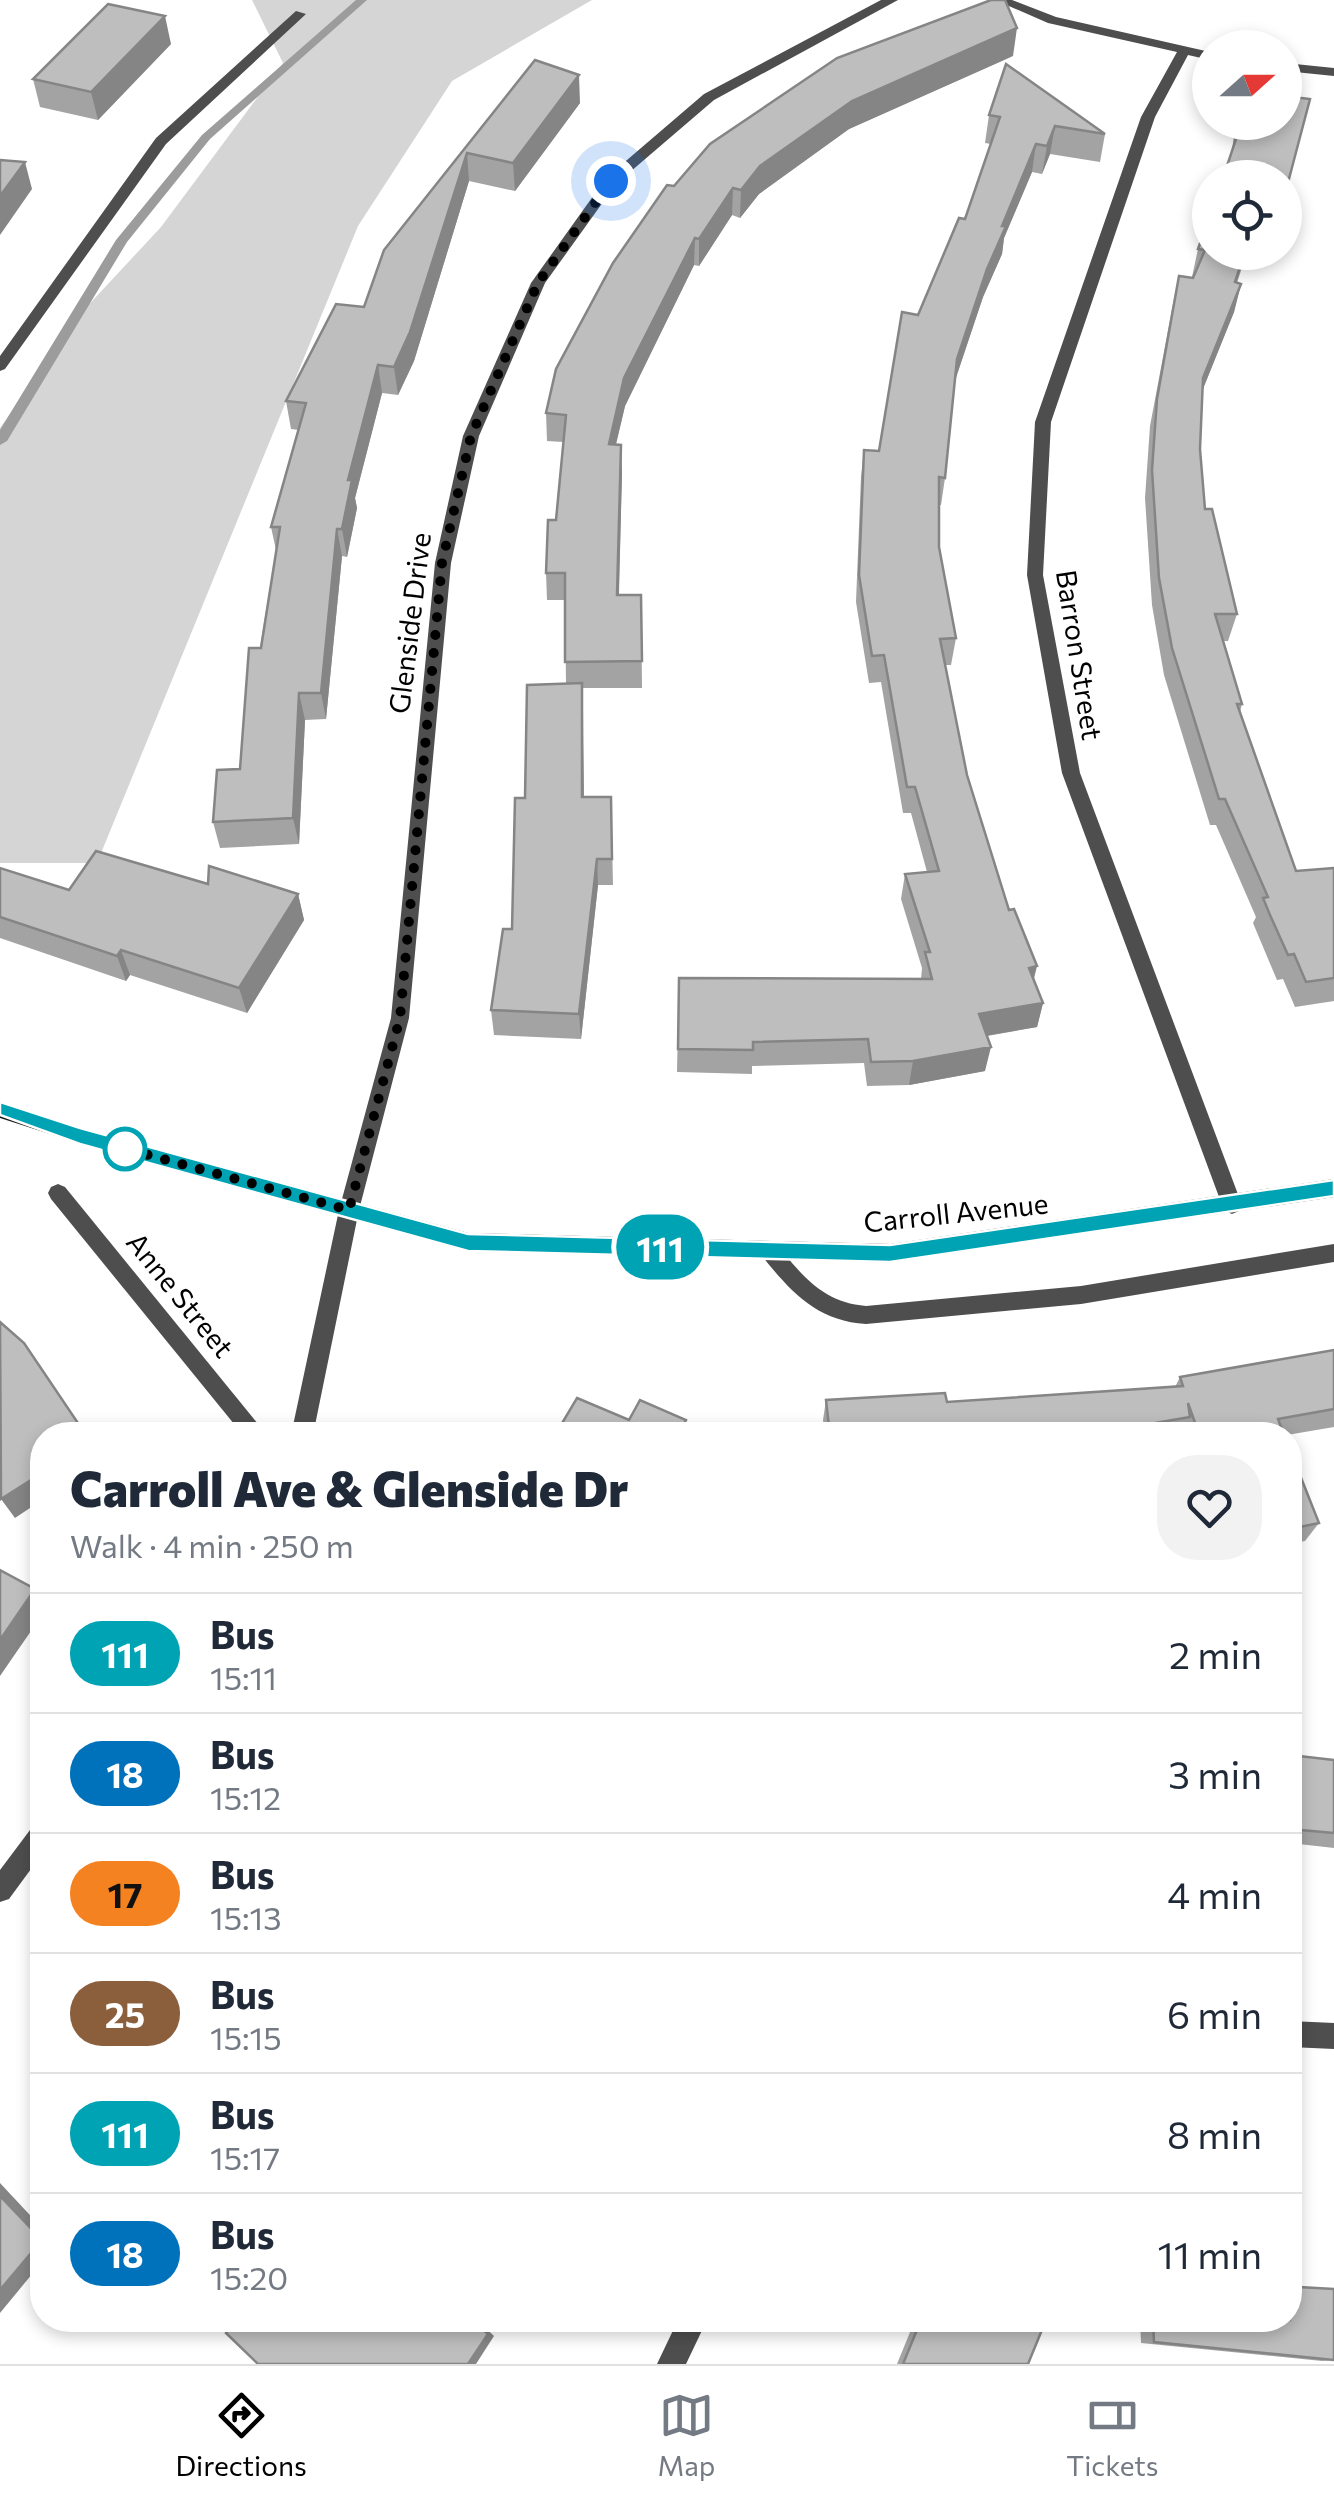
<!DOCTYPE html>
<meta charset="utf-8">
<style>
:root{--surface:#fff;--page:#f2f2f3;--text:#1f2937;--muted:#747a83;--line:#e0e1e3;--accent:#000}
body{margin:0;font-family:Commissioner,sans-serif;background:var(--page);color:var(--text);height:100vh;display:flex;flex-direction:column;font-size:38px;white-space:nowrap}
*{box-sizing:border-box;margin:0}
p{font-size:32px;color:var(--muted)}
.icon{flex:none;width:55px;height:55px;fill:none;stroke:currentColor;stroke-width:2;stroke-linecap:round;stroke-linejoin:round}
.map{position:relative;flex:1;overflow:hidden}
.side{position:absolute;left:30px;top:1422px;width:1272px;height:910px;display:flex;flex-direction:column;background:var(--surface);border-radius:40px;box-shadow:0 5px 15px #0003}
.side>*{flex:none}
.badge{padding:0 20px;border-radius:32px;font-size:35px;line-height:65px}
.needle{width:65px;rotate:69deg}
.buttons{position:absolute;left:1192px;top:30px;display:grid;gap:20px}
.buttons a{display:grid;place-items:center;width:110px;height:110px;border-radius:50%;background:var(--surface);box-shadow:0 5px 15px #0003;font-size:50px}
.you{position:absolute;width:50px;height:50px;margin:-25px;border:8px solid #fff;border-radius:50%;background:#1a73e8;box-shadow:0 0 0 15px #1a73e833}
.map>.badge{position:absolute;translate:-50% -50%;box-shadow:0 0 0 5px #fff}
.round{display:grid;place-items:center;flex:none;width:105px;height:105px;border-radius:40px;background:var(--page)}
.summary{display:flex;align-items:center;justify-content:space-between;height:170px;padding:0 40px}
h1{font-size:48px;font-weight:800;line-height:75px}
ul{padding:0;list-style:none}
li{display:flex;align-items:center;gap:30px;height:120px;padding:0 40px;border-top:2px solid var(--line)}
li div{flex:1}
li b{display:block;font-size:38px}
li em{font-style:normal}
li .badge{min-width:110px;font-weight:700;text-align:center}
.dock{display:flex;justify-content:space-around;align-items:center;height:140px;border-top:2px solid var(--line);background:var(--surface);font-size:28px;color:var(--muted)}
.dock a{display:grid;justify-items:center;gap:5px}
.dock .selected{color:var(--accent)}
.map>svg:first-child{display:block}
.green{fill:#d5d5d5}
.lines{fill:none;stroke-linecap:round;stroke-linejoin:round}
.stream{fill:#9c9c9c;fill-rule:evenodd}
.minor{fill:#4e4e4e;fill-rule:evenodd}
.secondary{fill:#1b1b1b;fill-rule:evenodd}
.wall{fill:#a3a3a3}
.shaded-wall{fill:#858585}
.building{fill:#bebebe;stroke:#858585;stroke-width:2.5}
.line{fill:#00a3b4;stroke:#fff;stroke-width:2.5}
.walk{stroke:#000;stroke-width:10;stroke-dasharray:0 18}
.stop-dot{fill:#fff;stroke:#00a3b4;stroke-width:5}
.labels{text-anchor:middle;stroke-width:9;stroke-linejoin:round;paint-order:stroke}
.street-label{font-size:28px;fill:#000;stroke:#fff}
</style>
<div class="map">
<svg width="1334" height="2364" viewBox="0 0 1334 2364">
<rect width="100%" height="100%" fill="#fff"/>
<polygon class="green" points="252,0 592,0 452,81 358,226 97,863 0,863 0,428 81,313 161,227 283,63"/>
<g class="lines">
<polygon class="stream" points="356,0 367,0 210,139 127,242 7,441 0,445 0,430 116,240 202,135"/>
<g class="minor">
<polygon points="881,0 898,0 714,100 616,184 545,283 479,436 451,563 409,1018 359,1210 313,1435 291,1435 339,1210 391,1018 435,563 463,436 531,283 606,178 704,94"/>
<polygon points="995,0 1012,0 1056,17 1210,52 1210,60 1188,55 1155,117 1051,422 1043,575 1080,773 1242,1205 1239,1211 1232,1214 1225,1211 1222,1205 1062,773 1027,575 1035,422 1141,117 1177,52 1048,23"/>
<polygon points="296,11 306,14 166,144 5,369 0,371 0,356 156,138"/>
<polygon points="1285,63 1334,68 1334,76 1285,71"/>
<polygon points="58,1184 65,1187 267,1435 243,1435 51,1199 48,1193 51,1187"/>
<path d="M769,1241C780,1245 785,1254 792,1263C813,1287 832,1303 866,1306L1081,1286L1334,1244V1262L1081,1304L866,1324C817,1321 791,1292 762,1256L759,1250L762,1244Z"/>
<polygon points="42,1823 42,1854 9,1899 0,1902 0,1870 33,1826"/>
<polygon points="1290,2021 1334,2023 1334,2049 1290,2047"/>
<polygon points="678,2320 707,2320 686,2364 657,2364"/>
</g>
<polygon class="secondary" points="0,1102 81,1128 468,1233 891,1244 1334,1179 1334,1197 891,1262 468,1251 81,1144 0,1118"/>
</g>
<g class="wall">
<polygon points="171,44 98,120 40,107 33,79"/>
<polygon points="1013,56 849,129 759,194 740,218 732,215 699,266 694,265 625,406 616,445 622,472 619,595 641,595 642,688 582,688 584,797 611,797 613,885 598,885 581,1039 494,1035 491,1010 512,929 525,798 566,684 565,600 547,600 546,573 556,520 563,442 547,441 546,413 674,186"/>
<polygon points="535,60 580,103 515,191 469,181 414,361 398,395 382,393 355,498 357,508 347,557 342,556 326,719 305,720 299,844 220,848 213,822 240,769 276,550 271,527 299,430 291,429 286,401 364,307 384,250"/>
<polygon points="989,115 1105,134 1100,162 1050,154 1042,174 1032,172 1004,238 1002,254 983,297 955,381 945,478 941,505 939,505 939,547 956,638 951,665 945,665 967,775 1009,910 1043,1003 1037,1027 987,1036 985,1071 909,1085 867,1086 864,1063 752,1066 752,1074 677,1072 679,978 921,979 922,968 901,899 905,874 927,872 911,813 903,813 881,682 869,683 856,602 861,477 864,450 879,451 918,315 965,219 991,144 985,143"/>
<polygon points="1235,122 1285,122 1232,153"/>
<polygon points="1198,249 1210,252 1247,252 1237,283 1241,284 1234,312 1203,389 1200,449 1205,509 1237,614 1228,641 1223,641 1242,704 1240,712 1296,871 1334,868 1334,1001 1295,1007 1283,979 1277,980 1253,923 1256,917 1216,825 1210,825 1164,675 1152,605 1145,498 1150,426 1173,304 1179,276 1193,278 1192,277"/>
<polygon points="0,868 69,890 208,884 298,894 304,920 247,1013 130,975 126,981 0,938"/>
<polygon points="1334,1350 1334,1427 1287,1435 1182,1435 1181,1433 1180,1435 825,1435 823,1420 826,1400 947,1402 1175,1387 1180,1377"/>
<polygon points="1290,1450 1319,1523 1305,1541 1290,1544"/>
<polygon points="1290,1755 1334,1760 1334,1848 1290,1843"/>
<polygon points="1299,2287 1334,2360 1322,2361 1141,2343 1140,2320 1290,2320"/>
<polygon points="915,2320 1046,2320 1028,2364 897,2364"/>
</g>
<g class="shaded-wall">
<polygon points="165,16 171,44 98,120 91,92"/>
<polygon points="1017,28 1013,56 849,129 759,194 740,218 741,190 760,166 852,101"/>
<polygon points="579,75 580,103 515,191 513,163"/>
<polygon points="1055,126 1050,154 1042,174 1047,146"/>
<polygon points="1036,144 1032,172 1004,238 1002,254 983,297 953,386 957,359 987,269 1002,226"/>
<polygon points="467,153 469,181 414,361 398,395 394,367"/>
<polygon points="25,162 32,189 0,235 0,196"/>
<polygon points="733,188 732,215 699,266 699,239"/>
<polygon points="695,238 694,265 625,406 609,472 609,444 624,378"/>
<polygon points="1241,284 1234,312 1196,406 1203,378"/>
<polygon points="378,365 382,393 355,498 357,508 347,557 342,529 348,480"/>
<polygon points="621,445 622,472 618,622 617,595"/>
<polygon points="337,529 342,556 326,719 321,693"/>
<polygon points="582,683 583,710 584,823 582,797"/>
<polygon points="299,693 305,720 299,844 293,818"/>
<polygon points="597,859 598,885 581,1039 579,1014"/>
<polygon points="298,894 304,920 247,1013 239,988"/>
<polygon points="121,950 130,975 126,981 117,956"/>
<polygon points="1037,966 1031,991 1029,968"/>
<polygon points="1043,1003 1037,1027 973,1038 979,1014"/>
<polygon points="991,1047 985,1071 909,1085 913,1061"/>
<polygon points="686,1420 686,1435 678,1435"/>
<polygon points="42,1473 42,1500 15,1518 1,1499"/>
<polygon points="35,1589 42,1598 42,1615 0,1676 0,1640"/>
<polygon points="0,2183 42,2228 42,2240 0,2196"/>
<polygon points="42,2240 42,2262 0,2313 0,2290"/>
<polygon points="472,2320 477,2320 494,2336 476,2364 468,2364"/>
</g>
<g class="building">
<polygon points="991,0 1005,0 1017,28 852,101 760,166 741,190 733,188 699,239 695,238 624,378 609,444 621,445 617,595 641,595 642,661 565,662 565,573 546,573 548,520 556,520 566,415 546,413 556,369 613,263 667,185 674,186 710,144 837,58"/>
<polygon points="108,4 165,16 91,92 33,79"/>
<polygon points="535,60 579,75 513,163 467,153 410,332 394,367 378,365 348,480 352,480 342,529 337,529 321,693 299,693 293,818 213,822 217,770 240,769 249,648 261,648 280,527 271,527 306,403 286,401 336,304 364,307 384,250"/>
<polygon points="1006,64 1105,134 1055,126 1047,146 1036,144 1002,226 1006,226 987,269 957,359 945,478 939,477 939,547 956,638 940,639 967,775 1009,910 1014,909 1037,966 1029,968 1043,1003 979,1014 991,1047 913,1061 871,1062 868,1039 753,1042 753,1050 678,1049 679,978 932,979 925,952 930,952 905,874 939,871 915,787 907,787 884,655 872,656 859,575 864,450 879,451 902,312 918,315 959,218 965,219 1000,117 989,115"/>
<polygon points="1285,96 1310,99 1285,194 1285,178 1223,178 1237,136 1239,122 1285,122"/>
<polygon points="0,160 25,162 0,196"/>
<polygon points="1210,215 1210,252 1245,252 1235,282 1241,284 1203,378 1200,449 1205,509 1212,509 1237,614 1215,614 1242,704 1237,704 1296,871 1334,868 1334,978 1306,982 1294,954 1288,955 1270,915 1263,898 1268,897 1225,799 1219,799 1172,648 1159,578 1152,470 1157,399 1179,276 1193,278 1205,250 1198,249"/>
<polygon points="582,683 582,797 611,797 612,859 597,859 579,1014 491,1010 503,929 512,929 515,798 525,798 527,685"/>
<polygon points="96,851 208,884 209,866 298,894 239,988 121,950 117,956 0,917 0,868 69,890"/>
<polygon points="0,1322 24,1343 86,1435 42,1435 42,1473 1,1499"/>
<polygon points="1334,1350 1334,1409 1278,1419 1284,1435 1215,1435 1213,1431 1199,1434 1188,1403 1190,1417 1103,1432 1104,1435 830,1435 826,1400 945,1393 947,1402 1183,1386 1180,1377"/>
<polygon points="577,1398 629,1420 640,1400 686,1420 678,1435 555,1435"/>
<polygon points="1290,1450 1319,1523 1290,1529"/>
<polygon points="0,1570 35,1589 0,1640"/>
<polygon points="1290,1755 1334,1760 1334,1833 1290,1829"/>
<polygon points="42,2062 42,2081 34,2073"/>
<polygon points="0,2196 42,2240 0,2290"/>
<polygon points="1290,2219 1294,2220 1299,2287 1334,2289 1334,2360 1154,2342 1153,2320 1290,2320"/>
<polygon points="235,2320 472,2320 488,2334 468,2364 258,2364 226,2333"/>
<polygon points="921,2320 1046,2320 1028,2364 903,2364"/>
</g>
<polygon class="line" points="0,1102 80,1128 468,1234 890,1245 1334,1180 1334,1196 890,1262 468,1251 80,1144 0,1115"/>
<g class="lines">
<polyline class="walk" points="125,1149 119,1147 349,1210 400,1018 442,563 471,436 538,283 611,181"/>
</g>
<circle class="stop-dot" cx="125" cy="1149" r="20"/>
<g class="labels">
<g class="street-label">
<text transform="translate(410 623) rotate(-83)" y="10">Glenside Drive</text>
<text transform="translate(1079 655) rotate(81)" y="10">Barron Street</text>
<text transform="translate(956 1213) rotate(-6)" y="10">Carroll Avenue</text>
<text transform="translate(180 1295) rotate(51)" y="10">Anne Street</text>
</g>
</g>
</svg>
<div class="buttons">
<a><svg class="needle" viewBox="-14 -14 28 28"><path d="M0-13l5 13h-10z" fill="#e53935"/><path d="M0 13l5-13h-10z" fill="#747a83"/></svg></a>
<a><svg class="icon" aria-label="locate" viewBox="0 0 24 24"><circle cx="12" cy="12" r="6"/><path d="M12 2v4M12 18v4M2 12h4M18 12h4"/></svg></a>
</div>
<div class="you" style="left:611px;top:181px"></div>
<b class="badge" style="left:660px;top:1247px;background:#00a3b4;color:#fff">111</b>
<section class="side">
<div class="summary"><div><h1>Carroll Ave &amp; Glenside Dr</h1><p>Walk · 4 min · 250 m</p></div><a class="round"><svg class="icon" aria-label="heart" viewBox="0 0 24 24"><path d="M12 20l-8-8c-3-5 5-10 8-4 3-6 11-1 8 4z"/></svg></a></div>
<ul>
<li><span class="badge" style="background:#00a3b4;color:#fff">111</span><div><b>Bus</b><p>15:11</p></div><em>2 min</em></li>
<li><span class="badge" style="background:#0072bc;color:#fff">18</span><div><b>Bus</b><p>15:12</p></div><em>3 min</em></li>
<li><span class="badge" style="background:#f58220;color:#111">17</span><div><b>Bus</b><p>15:13</p></div><em>4 min</em></li>
<li><span class="badge" style="background:#8b5e3c;color:#fff">25</span><div><b>Bus</b><p>15:15</p></div><em>6 min</em></li>
<li><span class="badge" style="background:#00a3b4;color:#fff">111</span><div><b>Bus</b><p>15:17</p></div><em>8 min</em></li>
<li><span class="badge" style="background:#0072bc;color:#fff">18</span><div><b>Bus</b><p>15:20</p></div><em>11 min</em></li>
</ul>
</section>
</div>
<nav class="dock">
<a class="selected"><svg class="icon" aria-label="directions" viewBox="0 0 24 24"><path d="M12 3l9 9-9 9-9-9zM9 14v-3h6M13 9l2 2-2 2"/></svg>Directions</a>
<a><svg class="icon" aria-label="map" viewBox="0 0 24 24"><path d="M3 6l6-2 6 2 6-2v14l-6 2-6-2-6 2zM9 4v14M15 6v14"/></svg>Map</a>
<a><svg class="icon" aria-label="tickets" viewBox="0 0 24 24"><path d="M3 7h18v10H3zM15 7v10"/></svg>Tickets</a>
</nav>
